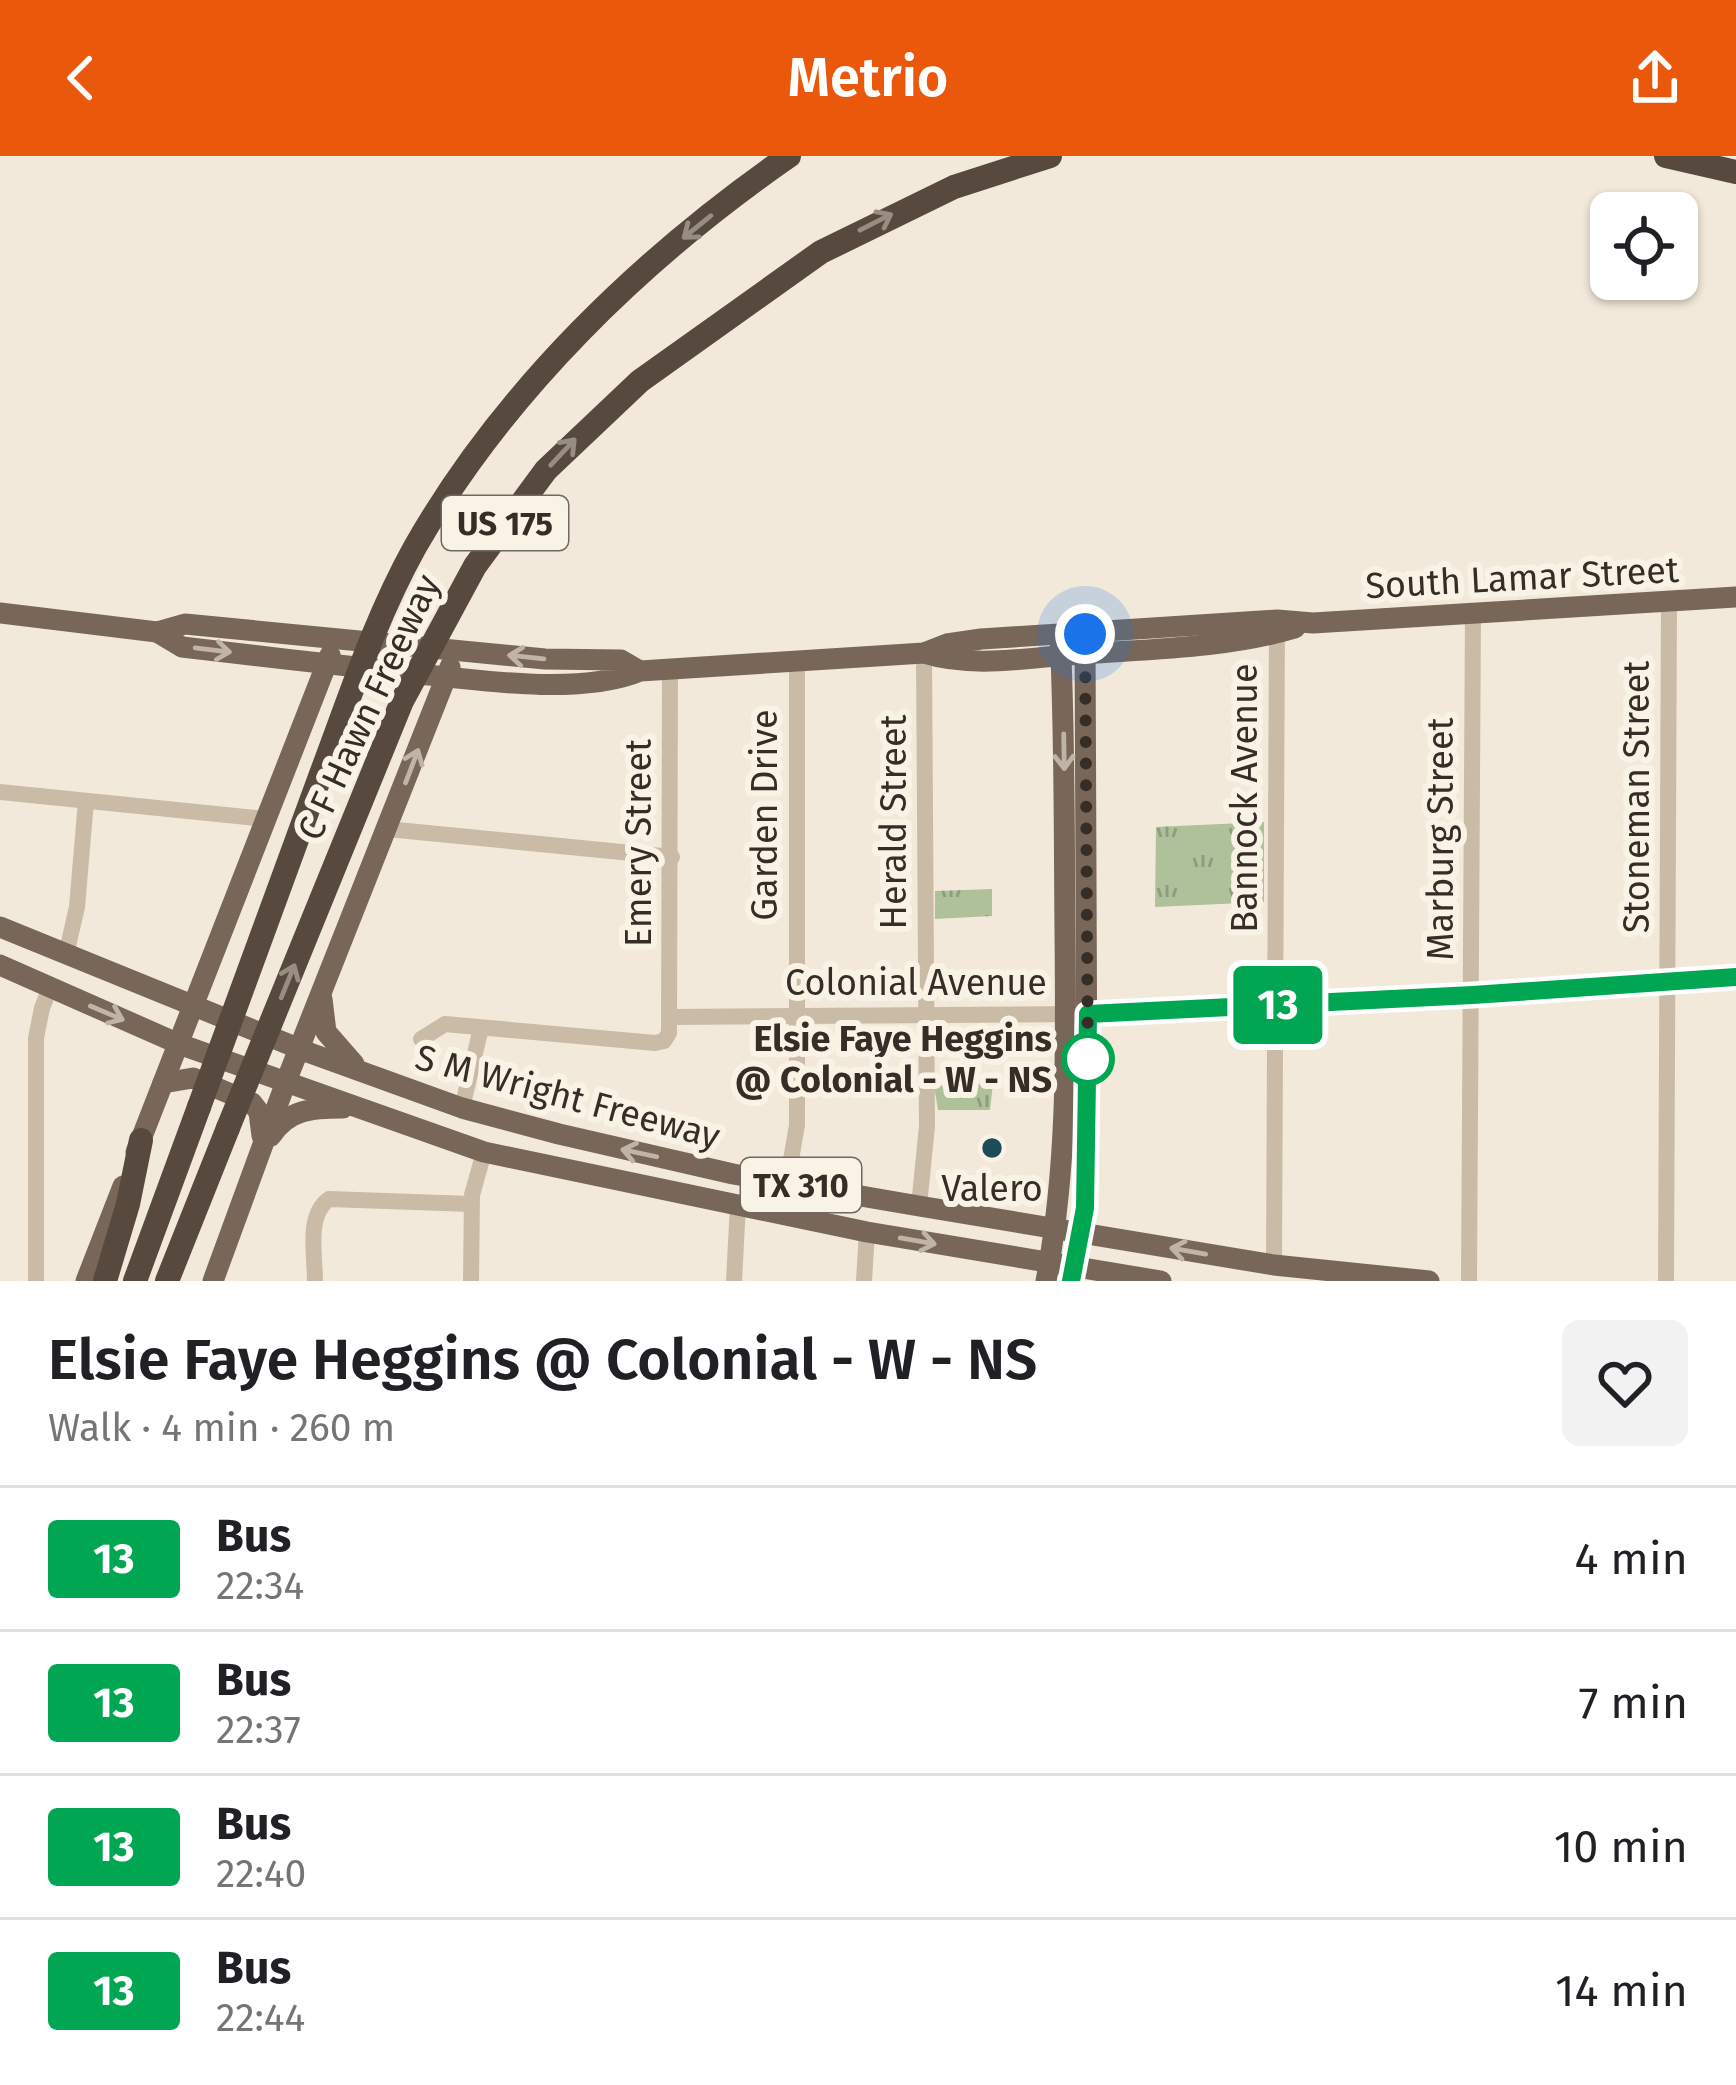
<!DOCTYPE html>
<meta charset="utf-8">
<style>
:root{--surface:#fff;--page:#f2f2f2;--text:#202124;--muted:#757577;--line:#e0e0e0;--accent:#ea580c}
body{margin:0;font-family:"Fira Sans",sans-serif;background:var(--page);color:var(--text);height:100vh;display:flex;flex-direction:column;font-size:45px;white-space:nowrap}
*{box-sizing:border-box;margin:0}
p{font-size:39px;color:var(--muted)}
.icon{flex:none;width:66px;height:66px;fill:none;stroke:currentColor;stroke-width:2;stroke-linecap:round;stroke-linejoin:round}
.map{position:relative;height:1125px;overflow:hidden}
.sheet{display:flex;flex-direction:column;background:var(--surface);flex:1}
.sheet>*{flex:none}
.badge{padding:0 24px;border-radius:9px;font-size:42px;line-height:78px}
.fabs{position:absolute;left:1590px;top:36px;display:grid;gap:24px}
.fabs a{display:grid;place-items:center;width:108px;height:108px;border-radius:18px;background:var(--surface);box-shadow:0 3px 9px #0004;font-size:60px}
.you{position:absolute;width:60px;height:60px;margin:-30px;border:9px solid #fff;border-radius:50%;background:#1a73e8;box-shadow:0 0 0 18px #1a73e833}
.map>.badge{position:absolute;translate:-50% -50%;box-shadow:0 0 0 6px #fff}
.round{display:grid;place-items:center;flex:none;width:126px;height:126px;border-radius:18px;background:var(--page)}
.headline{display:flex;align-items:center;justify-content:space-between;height:204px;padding:0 48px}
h1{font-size:57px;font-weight:600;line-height:90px}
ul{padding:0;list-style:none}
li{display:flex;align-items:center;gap:36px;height:144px;padding:0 48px;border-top:3px solid var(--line)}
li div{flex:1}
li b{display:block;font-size:45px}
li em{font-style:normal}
li .badge{min-width:132px;font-weight:700;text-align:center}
header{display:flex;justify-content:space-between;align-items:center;height:156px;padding:0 48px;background:var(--accent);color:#fff;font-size:54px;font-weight:600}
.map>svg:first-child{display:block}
.grass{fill:url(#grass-tufts)}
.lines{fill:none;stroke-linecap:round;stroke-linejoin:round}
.minor{stroke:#cabba6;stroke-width:16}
.major{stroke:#786758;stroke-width:21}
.highway{stroke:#57493e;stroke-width:24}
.highway-bridge{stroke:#57493e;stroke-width:24}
.oneway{stroke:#988d81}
.oneway2{stroke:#bfb4a6}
.line-casing{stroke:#fff;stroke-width:27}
.line{stroke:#00a651;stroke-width:18}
.walk{stroke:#362d27;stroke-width:12;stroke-dasharray:0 21.6}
.stop-dot{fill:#fff;stroke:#00a651;stroke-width:6}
.poi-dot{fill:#1c4c57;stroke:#f9f3e6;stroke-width:4.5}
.labels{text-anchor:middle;stroke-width:12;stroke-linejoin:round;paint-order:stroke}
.shield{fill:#f9f3e6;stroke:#706860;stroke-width:3}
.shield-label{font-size:33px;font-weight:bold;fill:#362d27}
.street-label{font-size:36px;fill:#362d27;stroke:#f9f3e6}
.stop-label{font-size:36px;font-weight:bold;fill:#362d27;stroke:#f9f3e6;text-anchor:end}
.poi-label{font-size:36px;fill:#362d27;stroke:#f9f3e6}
</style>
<header><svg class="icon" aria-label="back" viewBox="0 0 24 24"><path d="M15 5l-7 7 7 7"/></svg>Metrio<svg class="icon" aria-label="share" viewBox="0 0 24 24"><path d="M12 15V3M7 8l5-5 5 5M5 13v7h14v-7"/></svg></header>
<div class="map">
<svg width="1736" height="1125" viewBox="0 0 1736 1125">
<defs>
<pattern id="grass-tufts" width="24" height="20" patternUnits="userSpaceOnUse" patternTransform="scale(3)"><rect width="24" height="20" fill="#afc19a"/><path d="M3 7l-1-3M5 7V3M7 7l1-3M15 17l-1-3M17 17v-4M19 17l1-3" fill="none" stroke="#8f9d7e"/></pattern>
</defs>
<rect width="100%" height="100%" fill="#f2e9da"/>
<g class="grass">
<polygon points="1264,666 1264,746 1155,751 1156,671"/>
<polygon points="992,733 992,760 935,763 935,735"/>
<polygon points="993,927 990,954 938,954 934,930"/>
</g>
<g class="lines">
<g class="minor">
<polyline points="0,636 266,663"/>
<polyline points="387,673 672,701"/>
<polyline points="66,799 77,751 86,645"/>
<polyline points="672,861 1088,858 1473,840 1736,821"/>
<polyline points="421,883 445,868 655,887 664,885 669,877 670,513"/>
<polyline points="462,952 481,872"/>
<polyline points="787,1027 797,969 797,505"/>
<polyline points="919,1050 927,970 924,497"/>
<polyline points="1274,1109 1277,464"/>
<polyline points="36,1125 36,882 42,852 50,832"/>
<path d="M315,1125C315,1099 306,1059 329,1043L471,1048"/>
<polyline points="471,1125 472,1039 484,996"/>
<polyline points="734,1125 738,1048"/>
<polyline points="864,1125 867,1076"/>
<polyline points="1469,1125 1473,457"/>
<polyline points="1666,1125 1669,445"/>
</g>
<g class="major">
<polyline points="0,457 157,476"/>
<path d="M924,497C974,513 1031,501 1082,498C1152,493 1227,492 1295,472"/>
<path d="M640,515L621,504L545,503L185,468L157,476L182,491C258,500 335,509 411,517C475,524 581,540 640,515L924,497L947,488L981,483L1277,464L1313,467L1736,441"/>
<polyline points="0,771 310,897 462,952 559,978 733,1018 919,1050 1274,1109 1429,1125"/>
<polyline points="0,809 179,888 484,996 867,1076 1161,1125"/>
<polyline points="322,843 326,876 354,908"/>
<polyline points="163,927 193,922 252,947 259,956 262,980"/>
<path d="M271,980C288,953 313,952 343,952"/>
<polyline points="136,996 330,499"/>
<polyline points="1071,1124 1085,1052 1087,966 1085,478"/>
<polyline points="86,1125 123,1030"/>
<polyline points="213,1125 287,923 450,511"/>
<path d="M1046,1125C1068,1009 1066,893 1065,775C1064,676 1065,578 1060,479"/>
</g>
<g class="highway">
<polyline points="1666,0 1736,16"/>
<polyline points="105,1125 128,1048 141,984"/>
<polyline points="135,1125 199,951"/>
<polyline points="167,1125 228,972"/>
</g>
<g class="highway-bridge">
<path d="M199,951C240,840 281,729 321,618C350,541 375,463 415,391C504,235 642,102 789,0"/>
<polyline points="228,972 402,545 475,410 546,314 640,225 821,96 954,31 1050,0"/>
</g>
</g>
<defs><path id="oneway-shaft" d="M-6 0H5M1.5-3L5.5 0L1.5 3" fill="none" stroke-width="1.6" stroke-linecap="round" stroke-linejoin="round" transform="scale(3)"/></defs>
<g class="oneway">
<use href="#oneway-shaft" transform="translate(876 66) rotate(-27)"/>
<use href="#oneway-shaft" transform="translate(697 71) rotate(141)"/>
<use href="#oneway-shaft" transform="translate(563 296) rotate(-47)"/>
<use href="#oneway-shaft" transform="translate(288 825) rotate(-68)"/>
</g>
<g class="oneway2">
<use href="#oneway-shaft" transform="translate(213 494) rotate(7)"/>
<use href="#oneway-shaft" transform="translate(526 501) rotate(-174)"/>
<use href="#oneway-shaft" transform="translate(1064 596) rotate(89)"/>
<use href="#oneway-shaft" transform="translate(412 610) rotate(-69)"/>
<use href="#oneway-shaft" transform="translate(107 857) rotate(23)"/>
<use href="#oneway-shaft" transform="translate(639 997) rotate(-168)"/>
<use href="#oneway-shaft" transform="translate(918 1085) rotate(10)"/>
<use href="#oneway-shaft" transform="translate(1188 1095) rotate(-170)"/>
</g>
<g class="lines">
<g class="line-casing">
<polyline id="line" points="1071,1125 1085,1052 1088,858 1473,839 1736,821"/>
</g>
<use href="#line" class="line"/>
<polyline class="walk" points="1085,478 1088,919 1088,903"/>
</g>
<circle class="stop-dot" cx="1088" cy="903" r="24"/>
<circle class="poi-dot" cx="992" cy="992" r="12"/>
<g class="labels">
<g class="shield">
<rect x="442" y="340" width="126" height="54" rx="9"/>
<rect x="741" y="1002" width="120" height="54" rx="9"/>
</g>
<g class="shield-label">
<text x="505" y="379">US 175</text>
<text x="801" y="1041">TX 310</text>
</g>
<g class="street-label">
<text transform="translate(1522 421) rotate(-3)" y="13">South Lamar Street</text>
<text transform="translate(368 551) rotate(-65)" y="13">C F Hawn Freeway</text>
<text transform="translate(1636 641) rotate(-90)" y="13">Stoneman Street</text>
<text transform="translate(1244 642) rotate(-90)" y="13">Bannock Avenue</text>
<text transform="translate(764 659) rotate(-90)" y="13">Garden Drive</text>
<text transform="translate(893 666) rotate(-90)" y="13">Herald Street</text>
<text transform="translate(1440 683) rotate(-90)" y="13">Marburg Street</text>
<text transform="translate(638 687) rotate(-90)" y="13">Emery Street</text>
<text x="916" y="839">Colonial Avenue</text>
<text transform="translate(568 940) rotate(15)" y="13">S M Wright Freeway</text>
</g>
<g class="stop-label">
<text x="1052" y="895">Elsie Faye Heggins<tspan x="1052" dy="41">@ Colonial - W - NS</tspan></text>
</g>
<g class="poi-label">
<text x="992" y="1045">Valero</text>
</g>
</g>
</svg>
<div class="fabs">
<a><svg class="icon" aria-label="locate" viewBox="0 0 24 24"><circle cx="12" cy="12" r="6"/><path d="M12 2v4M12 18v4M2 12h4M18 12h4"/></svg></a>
</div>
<div class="you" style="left:1085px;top:478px"></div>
<b class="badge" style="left:1278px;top:849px;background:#00a651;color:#fff">13</b>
</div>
<section class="sheet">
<div class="headline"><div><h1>Elsie Faye Heggins @ Colonial - W - NS</h1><p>Walk · 4 min · 260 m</p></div><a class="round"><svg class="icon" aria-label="heart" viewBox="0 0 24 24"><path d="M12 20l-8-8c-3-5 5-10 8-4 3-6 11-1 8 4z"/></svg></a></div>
<ul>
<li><span class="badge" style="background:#00a651;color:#fff">13</span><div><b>Bus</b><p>22:34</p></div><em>4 min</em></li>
<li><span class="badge" style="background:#00a651;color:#fff">13</span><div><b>Bus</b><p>22:37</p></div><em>7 min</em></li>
<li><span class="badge" style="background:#00a651;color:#fff">13</span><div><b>Bus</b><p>22:40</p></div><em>10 min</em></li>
<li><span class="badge" style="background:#00a651;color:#fff">13</span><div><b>Bus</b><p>22:44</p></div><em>14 min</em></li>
</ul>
</section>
